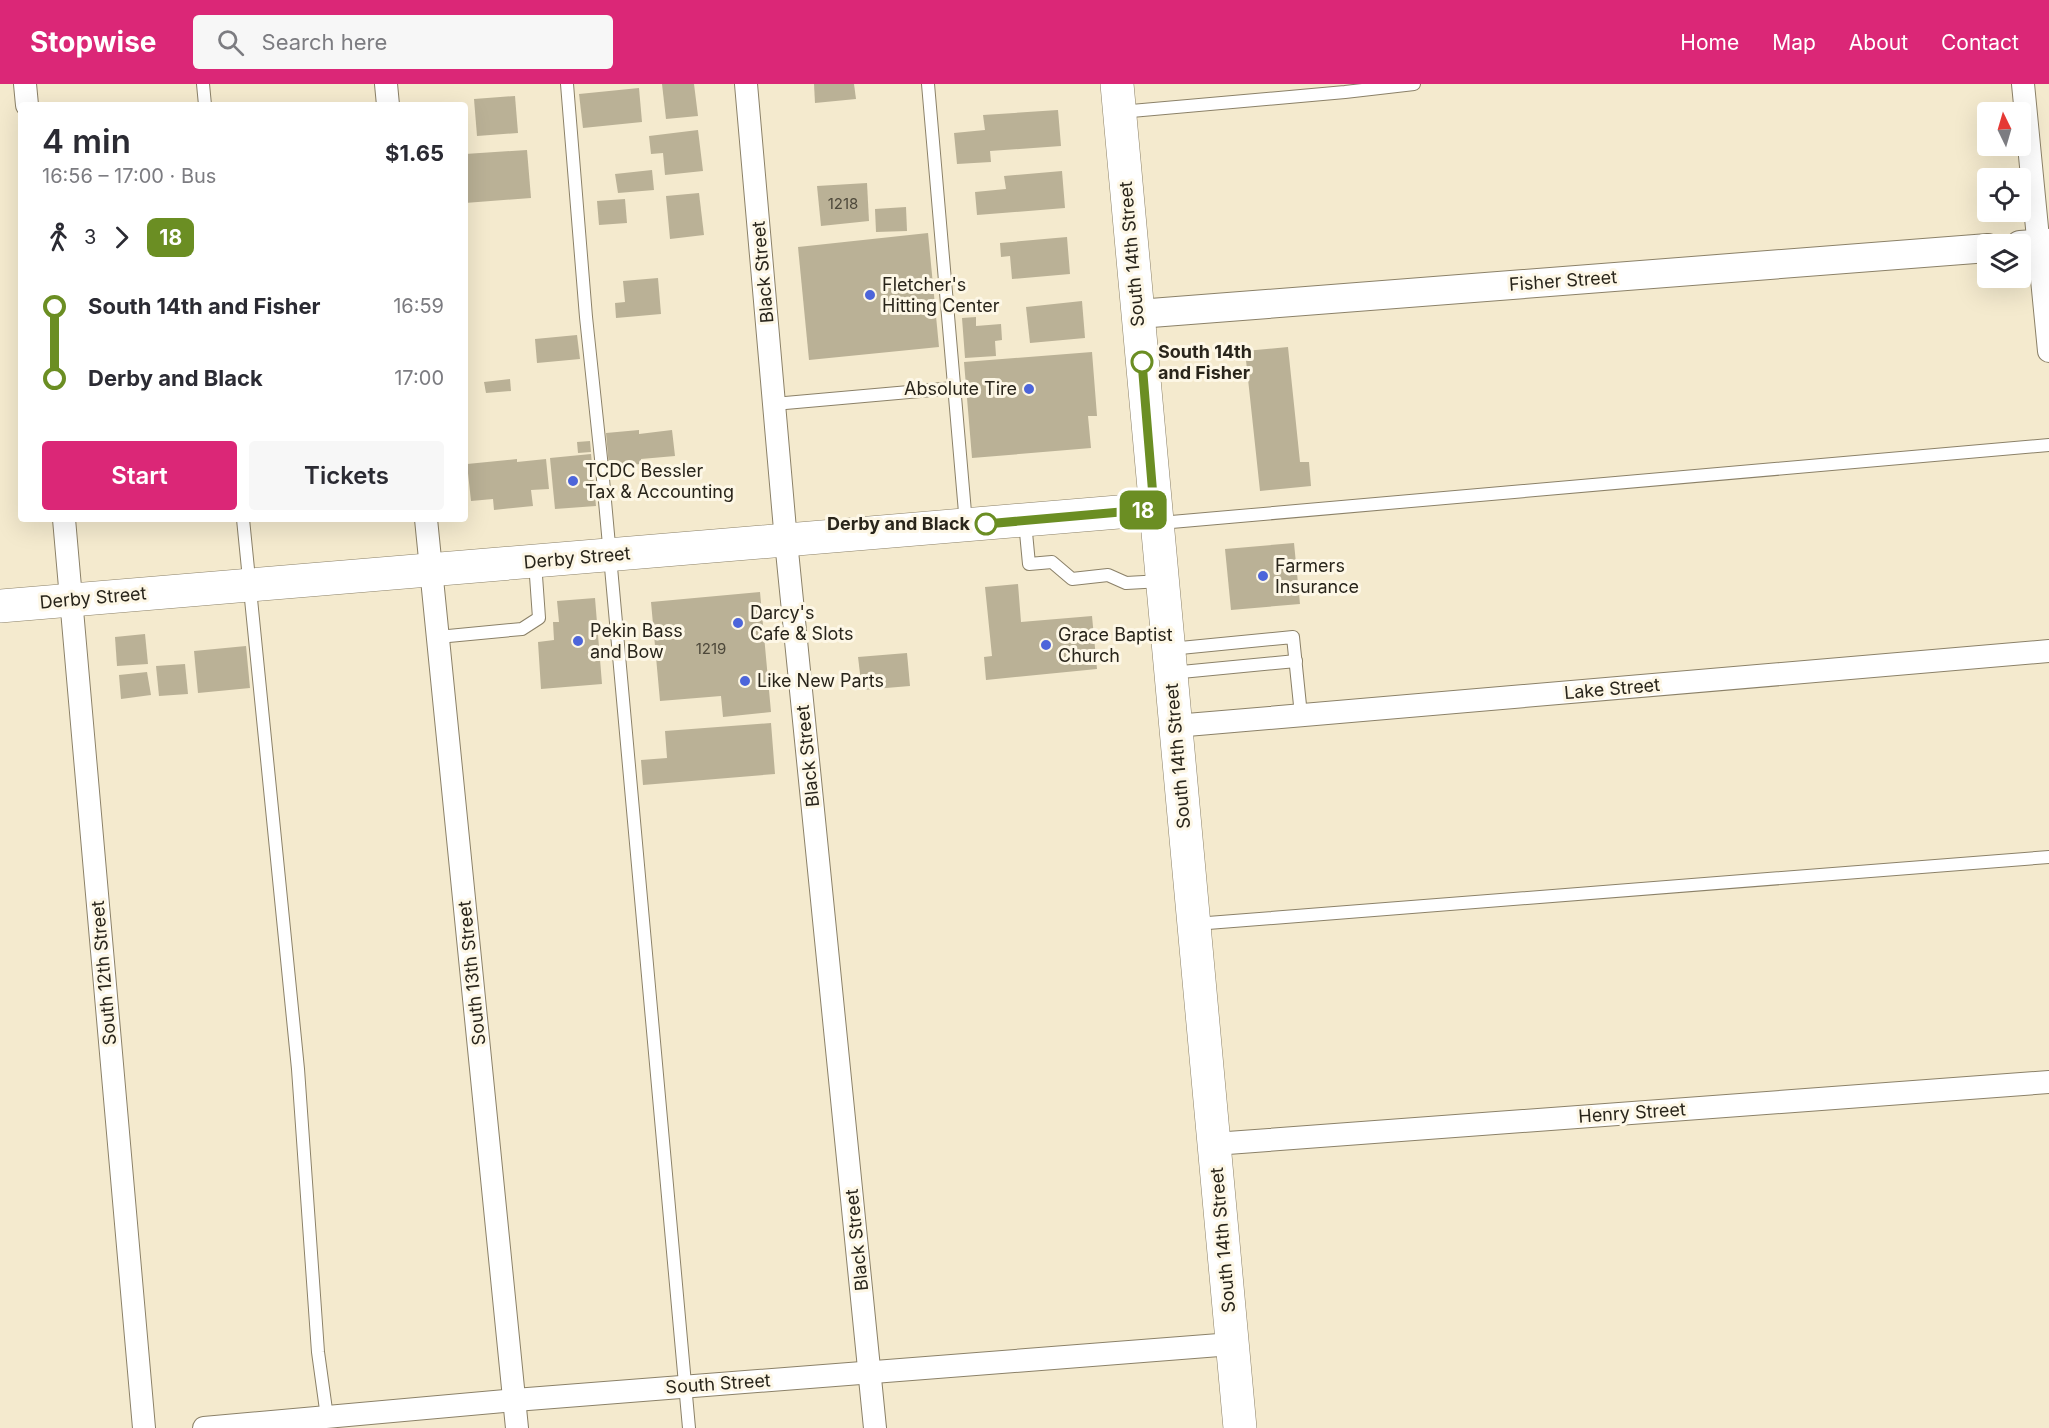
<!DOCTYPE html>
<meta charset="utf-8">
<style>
:root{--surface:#fff;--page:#f7f7f7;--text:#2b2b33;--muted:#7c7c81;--accent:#db2777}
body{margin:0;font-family:Inter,sans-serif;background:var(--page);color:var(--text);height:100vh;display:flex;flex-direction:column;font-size:22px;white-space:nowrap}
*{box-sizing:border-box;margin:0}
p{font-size:20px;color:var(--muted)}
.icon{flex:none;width:33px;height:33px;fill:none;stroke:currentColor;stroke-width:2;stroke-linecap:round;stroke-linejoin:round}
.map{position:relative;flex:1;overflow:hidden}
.sheet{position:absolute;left:18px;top:18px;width:450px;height:420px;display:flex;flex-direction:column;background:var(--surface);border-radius:6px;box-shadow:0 6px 24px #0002}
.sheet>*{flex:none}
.badge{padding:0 12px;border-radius:9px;font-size:21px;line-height:39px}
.needle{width:39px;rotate:355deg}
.buttons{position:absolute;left:1977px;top:18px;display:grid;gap:12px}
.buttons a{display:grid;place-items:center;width:54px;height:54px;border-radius:6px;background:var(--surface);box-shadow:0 6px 24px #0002;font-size:30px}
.map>.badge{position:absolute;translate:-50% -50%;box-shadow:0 0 0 3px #fff}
.legs{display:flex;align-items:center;gap:9px;height:66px;padding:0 24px;font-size:20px}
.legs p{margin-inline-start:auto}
.summary{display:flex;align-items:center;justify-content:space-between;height:102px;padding:0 24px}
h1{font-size:33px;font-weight:600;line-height:45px}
.button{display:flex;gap:12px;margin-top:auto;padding:12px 24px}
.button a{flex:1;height:69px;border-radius:6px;background:var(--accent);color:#fff;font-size:24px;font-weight:600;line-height:69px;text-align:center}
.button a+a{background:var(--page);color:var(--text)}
ul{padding:0 24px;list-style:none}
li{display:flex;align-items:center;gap:21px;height:72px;font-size:22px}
li i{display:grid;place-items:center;width:9px;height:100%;margin:0 8px;background:currentColor}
li i::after{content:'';width:15px;height:15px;margin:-8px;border:4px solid;border-radius:50%;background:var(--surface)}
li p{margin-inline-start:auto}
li:first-child i{background:linear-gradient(#0000 50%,currentColor 0)}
li:last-child i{background:linear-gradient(currentColor 50%,#0000 0)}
header{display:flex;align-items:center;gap:36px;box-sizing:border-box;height:84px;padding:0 30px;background:var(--accent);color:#fff}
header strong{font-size:28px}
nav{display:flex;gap:33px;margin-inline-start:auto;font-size:21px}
.search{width:420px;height:54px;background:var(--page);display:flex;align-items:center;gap:15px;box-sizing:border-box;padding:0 21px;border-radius:6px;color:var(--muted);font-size:22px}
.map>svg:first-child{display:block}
.building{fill:#bab196}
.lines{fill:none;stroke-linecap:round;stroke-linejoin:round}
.service-casing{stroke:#8b8168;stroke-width:14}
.minor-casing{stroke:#8b8168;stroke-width:24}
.tertiary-casing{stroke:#8b8168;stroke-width:30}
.secondary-casing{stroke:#8b8168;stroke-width:34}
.service{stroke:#fff;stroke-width:12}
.minor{stroke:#fff;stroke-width:22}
.tertiary{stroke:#fff;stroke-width:28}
.secondary{stroke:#fff;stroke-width:33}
.line-1-casing{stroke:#fff;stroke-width:14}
.line-1{stroke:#6b8e23;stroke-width:9}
.poi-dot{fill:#4d65da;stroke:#fdf7e6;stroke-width:2}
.stop-1-dot{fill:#fff;stroke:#6b8e23;stroke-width:3}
.labels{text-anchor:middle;stroke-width:6;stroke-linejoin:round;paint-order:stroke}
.number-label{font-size:15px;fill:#4d483a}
.street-label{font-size:18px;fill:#29251b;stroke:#fdf7e6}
.poi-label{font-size:18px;fill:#29251b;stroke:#fdf7e6;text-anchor:start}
.stop-label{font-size:18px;font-weight:bold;fill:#29251b;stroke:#fdf7e6;text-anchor:start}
</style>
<header>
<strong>Stopwise</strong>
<div class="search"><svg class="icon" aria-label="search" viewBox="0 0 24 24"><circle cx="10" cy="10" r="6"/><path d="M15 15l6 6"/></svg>Search here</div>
<nav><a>Home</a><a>Map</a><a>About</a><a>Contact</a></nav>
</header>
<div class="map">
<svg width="2049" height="1344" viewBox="0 0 2049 1344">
<rect width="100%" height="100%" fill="#f4eace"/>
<g class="building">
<polygon points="662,0 694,0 698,32 666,35"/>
<polygon points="814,0 854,0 856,15 815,19"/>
<polygon points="639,4 642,38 583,44 579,10"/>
<polygon points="515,12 518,49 477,52 474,15"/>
<polygon points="1058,26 1061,62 990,67 991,78 957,80 954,49 985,46 983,31"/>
<polygon points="698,46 703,87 665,91 663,69 651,70 649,52"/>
<polygon points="527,66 531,114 465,119 465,70"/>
<polygon points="652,86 654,106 618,109 615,90"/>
<polygon points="1062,87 1065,124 977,131 975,108 1006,105 1004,92"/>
<polygon points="867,99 869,137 821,142 817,102"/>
<polygon points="699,109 704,151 670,155 666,112"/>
<polygon points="625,115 627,139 599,141 597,117"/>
<polygon points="906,123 907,147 876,148 875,125"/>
<polygon points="928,149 939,263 809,276 798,163"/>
<polygon points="1067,153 1070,190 1012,195 1010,172 1001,173 1000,159"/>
<polygon points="658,194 661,230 616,234 615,219 625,218 623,197"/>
<polygon points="1082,217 1085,254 1030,259 1026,223"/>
<polygon points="976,233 976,242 1001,240 1002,256 995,257 996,272 965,274 962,234"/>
<polygon points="577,251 580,275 537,279 535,255"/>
<polygon points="1288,263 1300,378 1309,378 1311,402 1260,407 1245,267"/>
<polygon points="1092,268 1097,332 1088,332 1091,364 972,374 964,278"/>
<polygon points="510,295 511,307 486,309 484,298"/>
<polygon points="639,346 639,350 672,346 675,372 641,375 641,380 609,383 606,349"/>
<polygon points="590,357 591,368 578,369 577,358"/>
<polygon points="591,370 596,422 555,425 550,374"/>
<polygon points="517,375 517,378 546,375 549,405 531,406 533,422 494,426 493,415 471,417 467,380"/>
<polygon points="1294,459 1300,520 1231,526 1225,465"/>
<polygon points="1018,500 1021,538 1092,532 1097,585 986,596 984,573 992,572 985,503"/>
<polygon points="760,508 771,628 723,633 721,612 660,617 651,518"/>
<polygon points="595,514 602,600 541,605 538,558 554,556 553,538 559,538 557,517"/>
<polygon points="145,550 148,580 117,582 115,553"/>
<polygon points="246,562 250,604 198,609 194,567"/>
<polygon points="907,569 910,602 862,606 858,573"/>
<polygon points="185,580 188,610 159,612 156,582"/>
<polygon points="147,588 151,611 121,615 119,591"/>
<polygon points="771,639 775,690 643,701 641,676 667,674 665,647"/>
</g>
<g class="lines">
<g class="service-casing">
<g id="service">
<polyline points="203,0 205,21"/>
<polyline points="567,0 586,233 602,384 689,1344"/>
<polyline points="928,0 966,440"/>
<polyline points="1120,28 1345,8 1414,0"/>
<polyline points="774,320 954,304"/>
<polyline points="243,435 298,985 318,1268 327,1333"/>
<polyline points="1025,438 1029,480 1052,478 1072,495 1108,491 1126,499 1162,497"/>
<polyline points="1160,439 2049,361"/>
<polyline points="438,553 522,545 539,534 535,478"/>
<polyline points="1170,565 1293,553 1301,631"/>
<polyline points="1171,589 1296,577"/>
<polyline points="1195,840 2049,773"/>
</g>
</g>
<g class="minor-casing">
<g id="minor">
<polyline points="25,0 27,21"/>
<polyline points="386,0 388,21"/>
<polyline points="746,0 786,457 875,1344"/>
<polyline points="2023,0 2049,267"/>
<polyline points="64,435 144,1344"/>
<polyline points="426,435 517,1344"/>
<polyline points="1175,642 2049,567"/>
<polyline points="1214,1060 2049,998"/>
<polyline points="204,1344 515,1316 1232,1260"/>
</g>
</g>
<g class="tertiary-casing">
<g id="tertiary">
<polyline points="2020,161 2049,159"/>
<polyline points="1138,230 1988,164"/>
</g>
</g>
<g class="secondary-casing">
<g id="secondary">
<polyline points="1117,0 1240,1344"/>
<polyline points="0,522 1154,425"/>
</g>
</g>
<use href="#service" class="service"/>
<use href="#minor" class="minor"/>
<use href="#tertiary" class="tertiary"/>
<use href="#secondary" class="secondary"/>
</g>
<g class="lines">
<g class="line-1-casing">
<polyline id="line-1" points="986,440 1154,425 1142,278"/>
</g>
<use href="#line-1" class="line-1"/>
</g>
<g class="poi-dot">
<circle cx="870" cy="211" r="6"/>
<circle cx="1029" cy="305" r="6"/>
<circle cx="573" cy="397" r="6"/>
<circle cx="1263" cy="492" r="6"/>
<circle cx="738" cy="539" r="6"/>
<circle cx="578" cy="557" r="6"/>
<circle cx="1046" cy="561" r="6"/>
<circle cx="745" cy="597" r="6"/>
</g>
<g class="stop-1-dot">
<circle cx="1142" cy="278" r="10"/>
<circle cx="986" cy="440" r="10"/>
</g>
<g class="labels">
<g class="number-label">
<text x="843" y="125">1218</text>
<text x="711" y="570">1219</text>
</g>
<g class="street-label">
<text transform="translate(1132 170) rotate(-95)" y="6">South 14th Street</text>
<text transform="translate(763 188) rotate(-95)" y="6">Black Street</text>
<text transform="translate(1563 197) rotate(-4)" y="6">Fisher Street</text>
<text transform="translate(577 474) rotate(-5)" y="6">Derby Street</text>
<text transform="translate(93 514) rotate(-5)" y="6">Derby Street</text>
<text transform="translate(1612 605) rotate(-5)" y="6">Lake Street</text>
<text transform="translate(808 672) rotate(-96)" y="6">Black Street</text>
<text transform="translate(1178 672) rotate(-95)" y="6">South 14th Street</text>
<text transform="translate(104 889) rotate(-95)" y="6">South 12th Street</text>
<text transform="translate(472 889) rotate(-96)" y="6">South 13th Street</text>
<text transform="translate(1632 1029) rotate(-4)" y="6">Henry Street</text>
<text transform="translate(857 1156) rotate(-96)" y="6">Black Street</text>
<text transform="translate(1223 1156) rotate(-95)" y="6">South 14th Street</text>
<text transform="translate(718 1300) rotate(-4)" y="6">South Street</text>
</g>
<g class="poi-label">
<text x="882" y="207">Fletcher's<tspan x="882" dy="21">Hitting Center</tspan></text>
<text x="1017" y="311" text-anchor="end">Absolute Tire</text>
<text x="585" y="393">TCDC Bessler<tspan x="585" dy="21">Tax &amp; Accounting</tspan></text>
<text x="1275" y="488">Farmers<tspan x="1275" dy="21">Insurance</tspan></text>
<text x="750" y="535">Darcy's<tspan x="750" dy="21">Cafe &amp; Slots</tspan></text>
<text x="590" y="553">Pekin Bass<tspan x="590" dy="21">and Bow</tspan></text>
<text x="1058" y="557">Grace Baptist<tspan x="1058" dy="21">Church</tspan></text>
<text x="757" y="603">Like New Parts</text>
</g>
<g class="stop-label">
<text x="1158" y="274">South 14th<tspan x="1158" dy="21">and Fisher</tspan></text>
<text x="970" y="446" text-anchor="end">Derby and Black</text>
</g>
</g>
</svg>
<div class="buttons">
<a><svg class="needle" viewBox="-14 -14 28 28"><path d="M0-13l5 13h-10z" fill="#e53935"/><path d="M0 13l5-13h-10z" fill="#7c7c81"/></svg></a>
<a><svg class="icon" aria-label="locate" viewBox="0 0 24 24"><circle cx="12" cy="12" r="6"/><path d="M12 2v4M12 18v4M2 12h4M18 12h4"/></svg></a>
<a><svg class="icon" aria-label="layers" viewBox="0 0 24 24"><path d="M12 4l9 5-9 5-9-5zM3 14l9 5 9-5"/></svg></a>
</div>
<b class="badge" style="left:1143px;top:426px;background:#6b8e23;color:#fff">18</b>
<section class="sheet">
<div class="summary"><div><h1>4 min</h1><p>16:56 – 17:00 · Bus</p></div><b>$1.65</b></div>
<div class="legs"><svg class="icon" aria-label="walk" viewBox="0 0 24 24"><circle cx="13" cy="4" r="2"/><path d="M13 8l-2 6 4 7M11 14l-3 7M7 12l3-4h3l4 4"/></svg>3<svg class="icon" aria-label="forward" viewBox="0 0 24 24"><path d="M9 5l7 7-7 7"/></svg><b class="badge" style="background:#6b8e23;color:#fff">18</b></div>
<ul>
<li><i style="color:#6b8e23"></i><b>South 14th and Fisher</b><p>16:59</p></li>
<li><i style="color:#6b8e23"></i><b>Derby and Black</b><p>17:00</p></li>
</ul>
<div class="button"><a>Start</a><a>Tickets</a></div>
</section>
</div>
